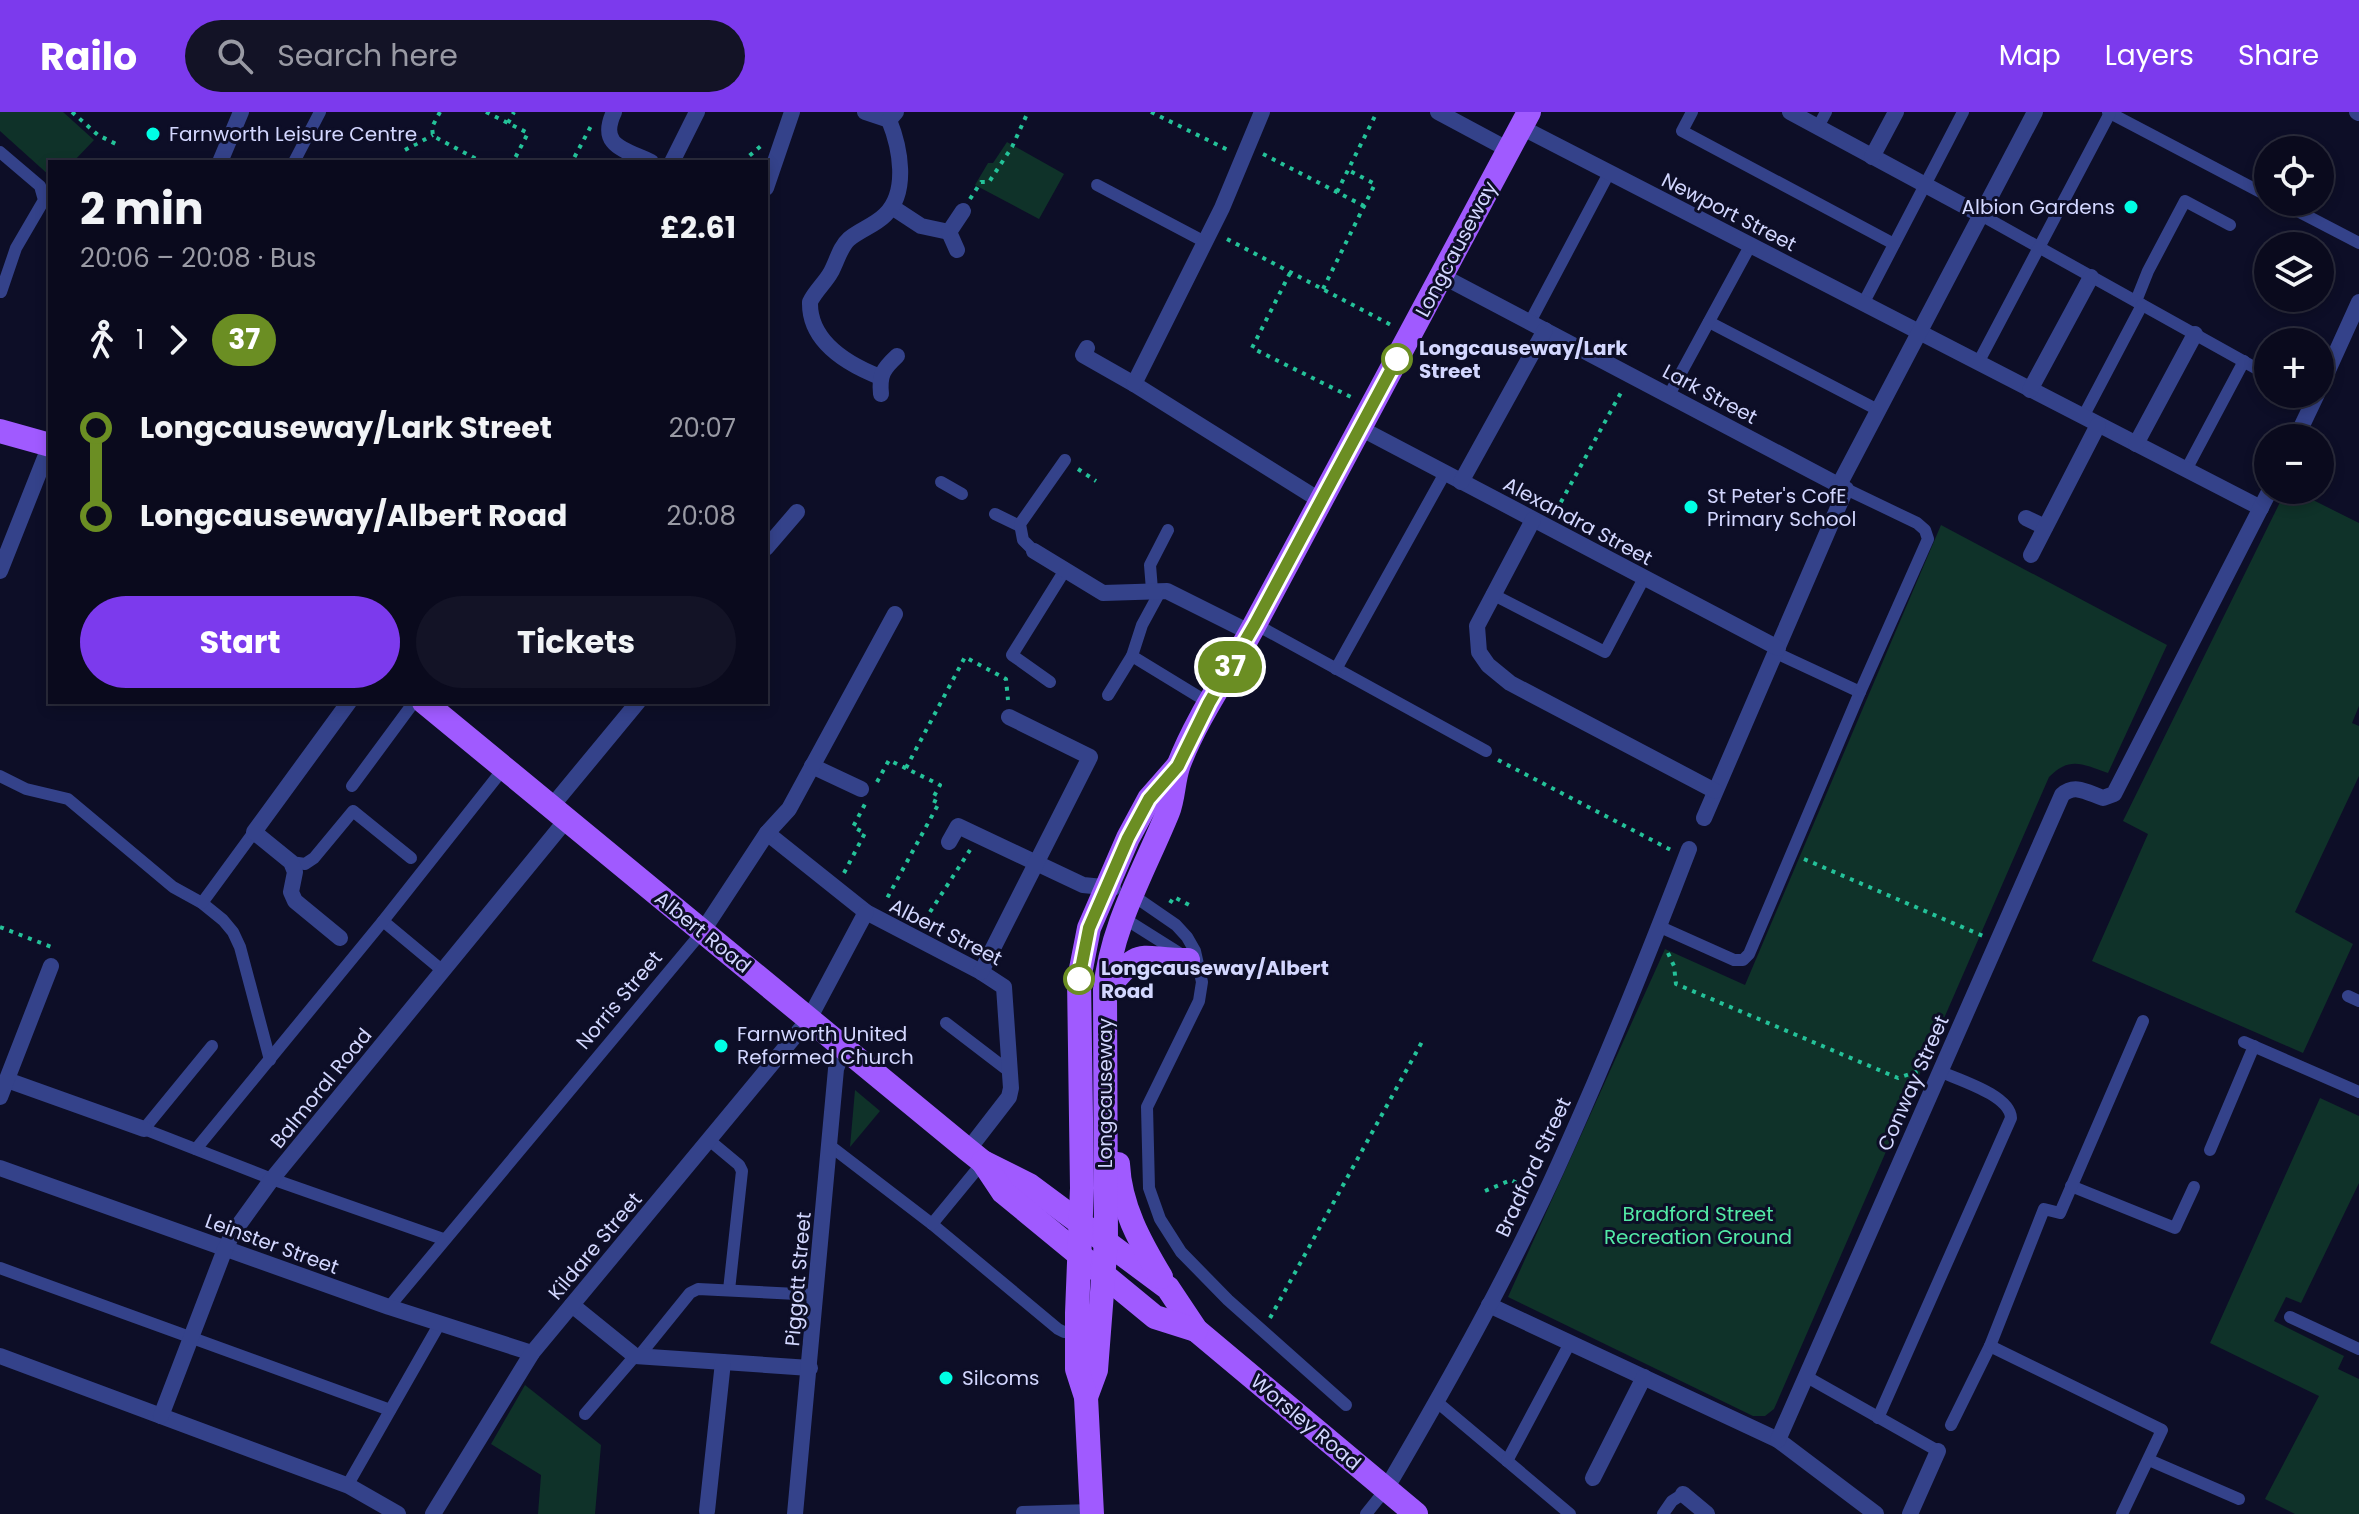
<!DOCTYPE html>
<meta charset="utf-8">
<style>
:root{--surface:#0a0a1d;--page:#131326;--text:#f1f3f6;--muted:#999aa4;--line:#2a2b3b;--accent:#7c3aed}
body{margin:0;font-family:Poppins,sans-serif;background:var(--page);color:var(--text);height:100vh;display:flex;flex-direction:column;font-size:30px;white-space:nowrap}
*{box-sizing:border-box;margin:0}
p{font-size:26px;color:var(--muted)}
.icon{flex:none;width:44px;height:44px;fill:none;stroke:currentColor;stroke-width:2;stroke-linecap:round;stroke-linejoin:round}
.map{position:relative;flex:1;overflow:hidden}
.panel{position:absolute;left:48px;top:48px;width:720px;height:544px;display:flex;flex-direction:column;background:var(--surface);border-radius:0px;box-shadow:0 4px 12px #0003,0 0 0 2px var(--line)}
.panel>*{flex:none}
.badge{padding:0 16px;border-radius:26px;font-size:28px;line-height:52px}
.controls{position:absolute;left:2254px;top:24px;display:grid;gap:16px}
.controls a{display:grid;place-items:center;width:80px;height:80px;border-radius:50%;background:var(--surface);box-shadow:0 4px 12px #0003,0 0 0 2px var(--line);font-size:40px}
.map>.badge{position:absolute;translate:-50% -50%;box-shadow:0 0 0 4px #fff}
.legs{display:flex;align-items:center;gap:12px;height:88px;padding:0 32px;font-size:26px}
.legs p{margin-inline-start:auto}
.overview{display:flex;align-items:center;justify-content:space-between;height:136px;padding:0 32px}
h1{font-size:44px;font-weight:700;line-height:60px}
.cta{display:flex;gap:16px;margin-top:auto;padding:16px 32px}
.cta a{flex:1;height:92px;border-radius:48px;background:var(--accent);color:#fff;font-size:32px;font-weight:700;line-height:92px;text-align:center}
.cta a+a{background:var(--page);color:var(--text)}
ul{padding:0 32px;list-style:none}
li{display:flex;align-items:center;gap:28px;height:88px;font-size:30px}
li i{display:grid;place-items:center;width:12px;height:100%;margin:0 10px;background:currentColor}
li i::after{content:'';width:20px;height:20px;margin:-10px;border:6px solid;border-radius:50%;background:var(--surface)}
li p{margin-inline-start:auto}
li:first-child i{background:linear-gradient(#0000 50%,currentColor 0)}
li:last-child i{background:linear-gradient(currentColor 50%,#0000 0)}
header{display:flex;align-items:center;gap:48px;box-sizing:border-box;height:112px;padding:0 40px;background:var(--accent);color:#fff}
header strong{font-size:38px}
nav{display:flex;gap:44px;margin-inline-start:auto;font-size:28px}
.search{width:560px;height:72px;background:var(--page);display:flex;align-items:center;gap:20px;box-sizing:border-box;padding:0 28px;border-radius:44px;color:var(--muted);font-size:30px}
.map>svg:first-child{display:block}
.green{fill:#0f3229}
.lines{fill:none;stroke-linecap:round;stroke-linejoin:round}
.path{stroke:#24c299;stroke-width:4;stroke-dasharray:4 6;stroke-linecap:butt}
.lane{stroke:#34428a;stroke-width:12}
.street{stroke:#34428a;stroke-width:16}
.primary{stroke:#a05aff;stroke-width:24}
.line-1-casing{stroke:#fff;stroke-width:18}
.line-1{stroke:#6b8e23;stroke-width:12}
.poi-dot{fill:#00fee4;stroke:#0d0e27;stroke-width:3}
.stop-1-dot{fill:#fff;stroke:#6b8e23;stroke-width:4}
.labels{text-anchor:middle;stroke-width:6;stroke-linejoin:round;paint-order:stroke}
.poi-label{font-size:20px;fill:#d3d7ff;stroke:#0d0e27;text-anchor:start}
.street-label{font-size:20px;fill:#d3d7ff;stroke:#0d0e27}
.stop-label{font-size:20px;font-weight:bold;fill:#d3d7ff;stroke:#0d0e27;text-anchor:start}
.park-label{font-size:20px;fill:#53eaa6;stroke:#0d0e27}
</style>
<header>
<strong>Railo</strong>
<div class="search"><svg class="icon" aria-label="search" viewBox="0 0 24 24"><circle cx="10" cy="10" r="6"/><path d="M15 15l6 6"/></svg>Search here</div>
<nav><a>Map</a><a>Layers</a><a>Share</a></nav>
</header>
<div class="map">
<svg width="2359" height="1402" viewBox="0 0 2359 1402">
<rect width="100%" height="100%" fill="#0d0e27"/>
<g class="green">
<polygon points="0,0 63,0 94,28 73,50 50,50 50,64 0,19"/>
<polygon points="1007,30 1064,62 1039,107 975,73 988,51 993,51"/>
<polygon points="2286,378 2293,378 2359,411 2359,594 2352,611 2359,614 2359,664 2295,800 2353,832 2303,941 2092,849 2148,722 2123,709"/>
<path d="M1941,413L2167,533L2108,661C2082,652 2070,644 2049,665L1774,1297L1765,1304H1753L1508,1185L1665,837L1745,873Z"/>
<polygon points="855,978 880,999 850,1035"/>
<polygon points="2320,986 2359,1004 2359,1071 2301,1191 2286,1185 2274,1209 2344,1244 2338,1257 2359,1267 2359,1402 2295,1402 2265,1387 2319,1284 2210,1231"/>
<polygon points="525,1273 601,1333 595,1402 538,1402 541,1363 491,1332"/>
</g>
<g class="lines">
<g class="path">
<polyline points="72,0 98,23 116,32"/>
<polyline points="440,0 432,15 433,24 482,50"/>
<polyline points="486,0 528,21 513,50"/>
<polyline points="1151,0 1228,38"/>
<polyline points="508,11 514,0"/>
<polyline points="405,38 433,23"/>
<polyline points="1263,42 1364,94"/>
<polyline points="566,50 574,46 591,14"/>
<polyline points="742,50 762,33"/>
<polyline points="1337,80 1377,0"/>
<polyline points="970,87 981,70 989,70 1012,35 1028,0"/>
<polyline points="1227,127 1393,214"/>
<polyline points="1290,161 1252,236 1351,285"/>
<polyline points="1323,177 1375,72 1348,58"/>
<polyline points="1078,357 1096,369"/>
<polyline points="1556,399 1623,277"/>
<polyline points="1498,648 1671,738"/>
<polyline points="906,656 965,545 1006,567 1008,588"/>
<polyline points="877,670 889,648 940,673 932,688 939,691 885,790"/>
<polyline points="1804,747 1983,824"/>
<polyline points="844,761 865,721 853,715 865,692"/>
<polyline points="1170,791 1174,785 1193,795"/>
<polyline points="930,800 970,738"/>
<polyline points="0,815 54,836"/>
<polyline points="1668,841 1674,854 1676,872 1898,966 1922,958"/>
<polyline points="1485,1079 1511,1068 1530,1078"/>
<polyline points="1270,1206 1423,928"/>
</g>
<g class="lane">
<polyline points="1692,0 1682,19 1894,132"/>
<polyline points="2108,0 2268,84"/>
<polyline points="1818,15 1826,0"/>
<polyline points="0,40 40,74 44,88 16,136 1,180"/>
<polyline points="294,50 320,0"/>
<polyline points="1097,73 1205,130"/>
<polyline points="2280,90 2359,131"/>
<polyline points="1981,103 2268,263"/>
<polyline points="2136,189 2148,159 2185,89 2230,113"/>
<polyline points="1863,192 1963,0"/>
<polyline points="1530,210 1609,61"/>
<polyline points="1709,210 1878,298"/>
<polyline points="1978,251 2110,1"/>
<polyline points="1669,283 1750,134"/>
<polyline points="2083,305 2142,193"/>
<polyline points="2186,358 2244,249"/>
<polyline points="941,370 962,382"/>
<polyline points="995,402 1020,414"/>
<polyline points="1034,439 1023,428 1020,412 1065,348"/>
<polyline points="1152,478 1150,453 1168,418"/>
<polyline points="1492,482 1605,540 1644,466"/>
<polyline points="1255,512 1486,639"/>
<polyline points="1776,541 1860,580"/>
<polyline points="1132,544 1209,591"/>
<polyline points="1336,557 1445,361"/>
<polyline points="1050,570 1012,543 1065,458"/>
<polyline points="1108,583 1132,544 1142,513 1161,478"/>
<polyline points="0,664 26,677 68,687 173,775 202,791 223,808 233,820 240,835 270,948"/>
<polyline points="352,674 414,590"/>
<polyline points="291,750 305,752 314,746 353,699 411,746"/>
<polyline points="1131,782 1176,813 1187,825 1195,839 1202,870 1199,889 1147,995 1149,1076 1160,1107 1181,1140 1228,1188 1346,1293"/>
<polyline points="202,791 254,720"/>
<polyline points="1122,805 1184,844"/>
<polyline points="383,809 443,859"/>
<polyline points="1658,814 1734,848 1743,848 1749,842 1860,580 1928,427 1925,418 1917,411 1846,377"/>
<polyline points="2348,884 2359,889"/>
<polyline points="946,911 1010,960"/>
<polyline points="2244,930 2359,980"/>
<polyline points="212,934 144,1017 272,1067 443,1127"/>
<polyline points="709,1028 739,1053 742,1059 729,1178"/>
<polyline points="829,1033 932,1112 1058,1217 1064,1220 1077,1219"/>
<polyline points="196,1037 383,809 504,656"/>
<polyline points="2210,1038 2254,934"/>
<polyline points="2071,1074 2175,1116 2194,1075"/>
<polyline points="932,1112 983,1050"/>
<polyline points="0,1156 390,1298"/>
<polyline points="389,1195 702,820"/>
<polyline points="2290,1205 2359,1237"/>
<polyline points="639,1244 690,1181 698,1177 817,1183"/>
<polyline points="1807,1265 1938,1339"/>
<polyline points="1437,1290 1570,1402"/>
<polyline points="585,1302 635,1244"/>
<path d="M1878,1306L2011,1006C2010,983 1959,968 1939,959"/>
<polyline points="1951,1313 1990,1234"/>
<polyline points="2149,1348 2239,1387"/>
<polyline points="1507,1349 1570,1231"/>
<polyline points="347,1374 440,1211"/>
<polyline points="1022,1400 1092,1398"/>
<polyline points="1366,1402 1386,1377"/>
<polyline points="1663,1402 1672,1389 1683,1382"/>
<polyline points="2122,1402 2162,1318 1990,1234 2044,1097 2060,1101 2143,909"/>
</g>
<g class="street">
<path d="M614,0C598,34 624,37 651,50"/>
<polyline points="865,0 889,8"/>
<polyline points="1438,0 1509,38"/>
<polyline points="1790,0 1981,103"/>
<polyline points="2357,0 2359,1"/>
<polyline points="1521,15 2261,396"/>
<polyline points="1872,45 1896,0"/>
<polyline points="220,50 241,0"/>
<polyline points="672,50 697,0"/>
<polyline points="766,76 792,0"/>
<polyline points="892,95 921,114 949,120"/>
<polyline points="957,138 949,120 963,99"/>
<polyline points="1442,164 1846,377 1704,706"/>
<polyline points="1087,236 1083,243 1134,272 1321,389"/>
<path d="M880,265C847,252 809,230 810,190C815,179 825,171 831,160C837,149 840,135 849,127C860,118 875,113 885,103C909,80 900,35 889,8L896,0"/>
<polyline points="1134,272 1222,96 1262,0"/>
<polyline points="2320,276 2359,190"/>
<polyline points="2030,278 2091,165"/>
<path d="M881,282C879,263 883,257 897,244"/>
<polyline points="1360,316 1778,536"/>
<polyline points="2296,326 2317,282"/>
<polyline points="2136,332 2195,222"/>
<polyline points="1461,370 1545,218"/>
<polyline points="1839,373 2035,0"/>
<polyline points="2026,406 2045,415"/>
<polyline points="1533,408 1477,514 1479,540 1488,553 1510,571 1715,679"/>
<polyline points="766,436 797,400"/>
<polyline points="1034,439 1103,481 1167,479 1251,521"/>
<polyline points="2031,443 2098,313"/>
<polyline points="0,459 50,333"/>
<polyline points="812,654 861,677"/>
<polyline points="552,694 638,590"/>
<polyline points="767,721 866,800 981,860 1004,875 1011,976 1009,985 968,1038"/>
<polyline points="949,730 958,714 1083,773 1113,776"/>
<polyline points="702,820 767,721 789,697 895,502"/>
<polyline points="340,826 295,789 291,780 295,760 291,750 254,720 349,590"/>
<polyline points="981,860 1090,645 1009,605"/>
<polyline points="7,968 144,1017"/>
<polyline points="0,985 51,854"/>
<polyline points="0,1056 389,1195 532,1241"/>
<polyline points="572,1193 635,1244 810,1256"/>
<polyline points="1489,1193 1778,1328 1876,1402"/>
<polyline points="0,1244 349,1374 398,1402"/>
<polyline points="161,1304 225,1137 233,1121 272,1067 567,707"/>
<path d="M1778,1328L2062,683C2075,671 2088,681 2103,686L2114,682L2270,378"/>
<polyline points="1593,1366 1644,1265"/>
<path d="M1386,1377C1451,1266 1515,1152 1567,1034C1611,936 1651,836 1689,737"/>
<polyline points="1683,1382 1707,1402"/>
<polyline points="707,1399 723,1250"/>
<polyline points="433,1402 532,1241 809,907 866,800"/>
<polyline points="795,1402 836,957 844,936"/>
<polyline points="1910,1402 1938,1339"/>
</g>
<g class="primary">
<polyline points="0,319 50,333"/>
<polyline points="424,590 968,1038 983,1050 1029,1073 1168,1176 1196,1218 1416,1402"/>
<path d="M1105,879C1143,833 1135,848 1188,848"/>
<polyline points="983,1050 1003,1080 1155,1205 1196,1218"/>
<path d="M1118,1052C1120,1094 1140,1130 1161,1165"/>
<path d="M1086,1285L1096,1258L1106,1129L1105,879C1111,814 1144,759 1168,700C1174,685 1173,668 1179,652C1198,603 1230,559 1255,512L1529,0"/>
<polyline points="1092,1402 1086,1285 1077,1257 1077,1201 1082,1076 1079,867 1089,816 1128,726 1149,687 1177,655"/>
</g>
</g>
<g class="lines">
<g class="line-1-casing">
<polyline id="line-1" points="1079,867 1089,816 1128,726 1149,687 1178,654 1209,591 1255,512 1397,247"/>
</g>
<use href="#line-1" class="line-1"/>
</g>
<g class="poi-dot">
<circle cx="153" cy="22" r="8"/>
<circle cx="2131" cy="95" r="8"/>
<circle cx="1691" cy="395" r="8"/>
<circle cx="721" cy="934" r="8"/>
<circle cx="946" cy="1266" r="8"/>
</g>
<g class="stop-1-dot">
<circle cx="1397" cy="247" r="14"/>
<circle cx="1079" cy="867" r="14"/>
</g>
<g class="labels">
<g class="poi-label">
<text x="169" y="29">Farnworth Leisure Centre</text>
<text x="2115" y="102" text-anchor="end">Albion Gardens</text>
<text x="1707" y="391">St Peter's CofE<tspan x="1707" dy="23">Primary School</tspan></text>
<text x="737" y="929">Farnworth United<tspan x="737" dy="23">Reformed Church</tspan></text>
<text x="962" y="1273">Silcoms</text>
</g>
<g class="street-label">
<text transform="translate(1729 100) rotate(27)" y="7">Newport Street</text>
<text transform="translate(1456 137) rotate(-62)" y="7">Longcauseway</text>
<text transform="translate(1710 282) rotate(28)" y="7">Lark Street</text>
<text transform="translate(1578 409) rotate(28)" y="7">Alexandra Street</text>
<text transform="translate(703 820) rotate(39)" y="7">Albert Road</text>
<text transform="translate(946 820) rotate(27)" y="7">Albert Street</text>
<text transform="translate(619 888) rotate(-50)" y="7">Norris Street</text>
<text transform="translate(1913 971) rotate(-66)" y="7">Conway Street</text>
<text transform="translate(321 976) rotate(-51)" y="7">Balmoral Road</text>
<text transform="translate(1105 981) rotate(-90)" y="7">Longcauseway</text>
<text transform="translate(1533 1055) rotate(-65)" y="7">Bradford Street</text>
<text transform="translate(272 1132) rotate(20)" y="7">Leinster Street</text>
<text transform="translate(595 1134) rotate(-50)" y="7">Kildare Street</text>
<text transform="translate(798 1167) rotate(-85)" y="7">Piggott Street</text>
<text transform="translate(1306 1310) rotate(40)" y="7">Worsley Road</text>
</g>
<g class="stop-label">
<text x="1419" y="243">Longcauseway/Lark<tspan x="1419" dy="23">Street</tspan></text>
<text x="1101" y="863">Longcauseway/Albert<tspan x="1101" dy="23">Road</tspan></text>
</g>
<g class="park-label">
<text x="1698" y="1109">Bradford Street<tspan x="1698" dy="23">Recreation Ground</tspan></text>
</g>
</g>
</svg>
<div class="controls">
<a><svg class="icon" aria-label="locate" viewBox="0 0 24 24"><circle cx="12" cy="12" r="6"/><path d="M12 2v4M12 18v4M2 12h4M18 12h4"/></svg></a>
<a><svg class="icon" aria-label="layers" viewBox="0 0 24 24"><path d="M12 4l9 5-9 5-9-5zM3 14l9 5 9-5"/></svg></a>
<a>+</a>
<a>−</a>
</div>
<b class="badge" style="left:1230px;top:555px;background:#6b8e23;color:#fff">37</b>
<section class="panel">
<div class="overview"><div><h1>2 min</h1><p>20:06 – 20:08 · Bus</p></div><b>£2.61</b></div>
<div class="legs"><svg class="icon" aria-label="walk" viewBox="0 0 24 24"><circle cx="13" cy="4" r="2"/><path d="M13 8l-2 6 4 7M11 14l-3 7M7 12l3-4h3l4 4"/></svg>1<svg class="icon" aria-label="forward" viewBox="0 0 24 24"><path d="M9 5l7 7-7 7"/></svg><b class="badge" style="background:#6b8e23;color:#fff">37</b></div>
<ul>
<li><i style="color:#6b8e23"></i><b>Longcauseway/Lark Street</b><p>20:07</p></li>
<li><i style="color:#6b8e23"></i><b>Longcauseway/Albert Road</b><p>20:08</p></li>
</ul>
<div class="cta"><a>Start</a><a>Tickets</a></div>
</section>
</div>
